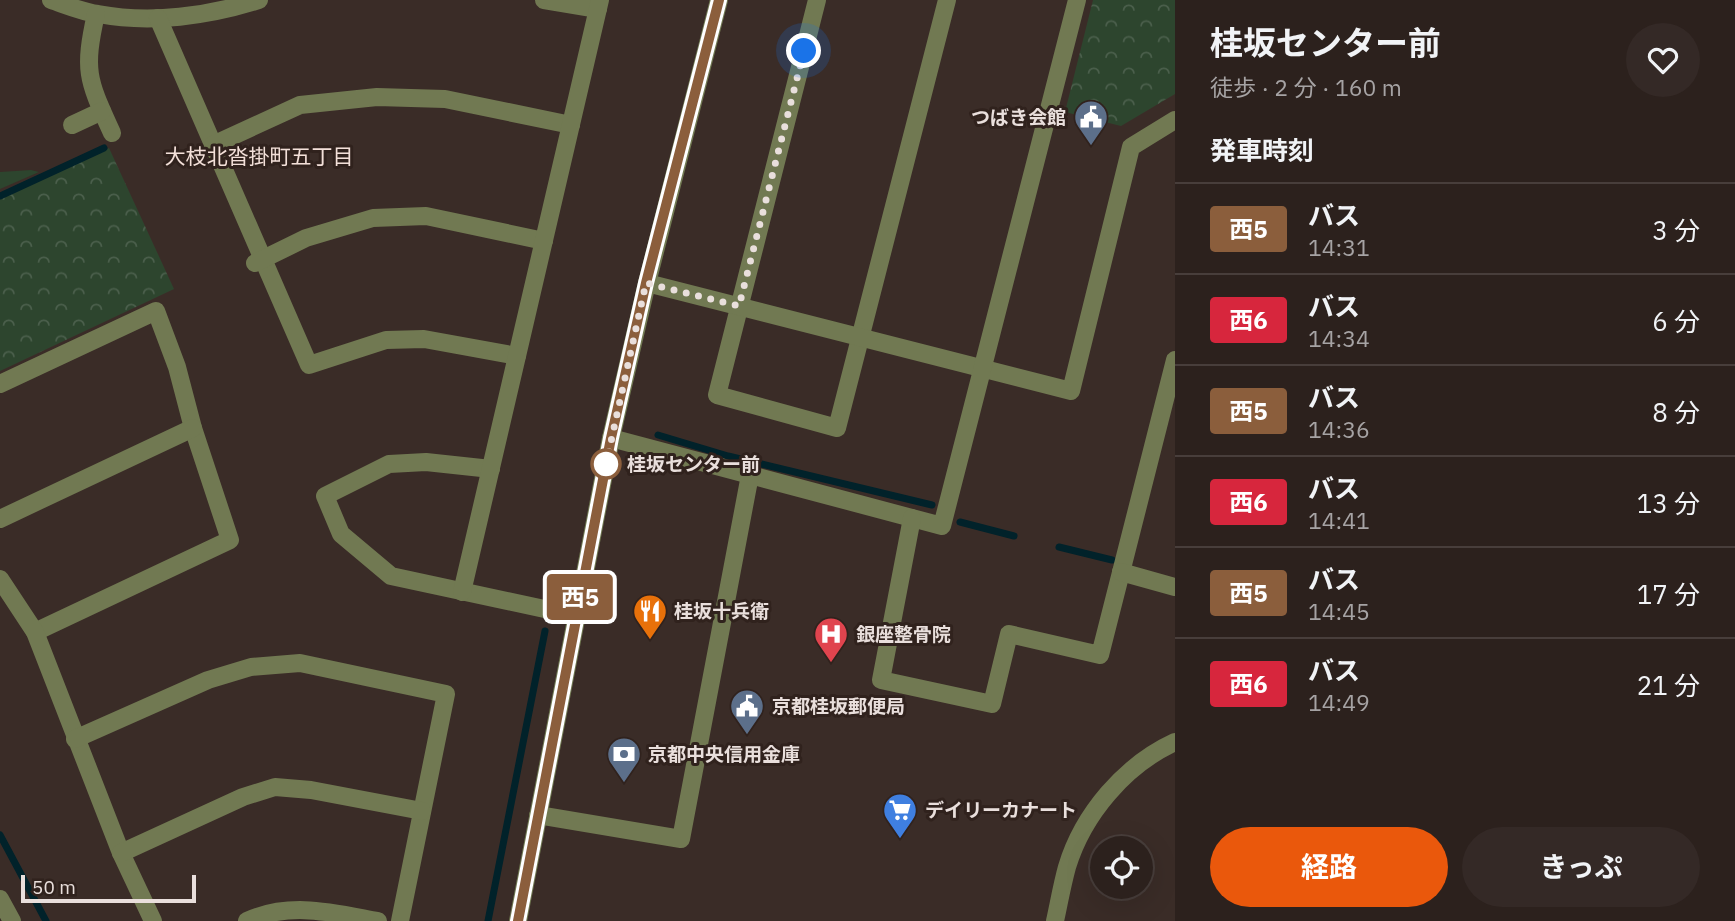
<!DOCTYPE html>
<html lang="ja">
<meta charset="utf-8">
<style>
:root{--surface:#2c211d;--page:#342926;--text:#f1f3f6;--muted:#a6a3a4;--line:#483e3b;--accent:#ea580c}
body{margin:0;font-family:"IBM Plex Sans","Noto Sans JP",sans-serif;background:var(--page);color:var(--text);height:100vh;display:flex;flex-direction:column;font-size:26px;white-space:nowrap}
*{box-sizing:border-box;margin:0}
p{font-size:23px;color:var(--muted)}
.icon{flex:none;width:38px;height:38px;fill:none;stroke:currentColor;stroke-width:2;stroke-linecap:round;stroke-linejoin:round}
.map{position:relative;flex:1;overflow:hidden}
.sheet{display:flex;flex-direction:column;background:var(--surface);width:560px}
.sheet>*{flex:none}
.badge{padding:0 14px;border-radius:5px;font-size:24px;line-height:46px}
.tools{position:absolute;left:1090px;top:836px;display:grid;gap:14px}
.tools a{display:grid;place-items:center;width:63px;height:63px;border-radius:50%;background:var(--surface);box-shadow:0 7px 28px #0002,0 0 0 2px var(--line);font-size:35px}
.scale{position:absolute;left:21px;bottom:18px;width:175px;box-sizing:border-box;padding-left:7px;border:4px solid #e9dfdc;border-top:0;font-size:19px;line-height:24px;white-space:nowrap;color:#e9dfdc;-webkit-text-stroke:5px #30221d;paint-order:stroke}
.you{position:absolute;width:35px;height:35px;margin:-18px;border:5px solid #fff;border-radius:50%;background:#1a73e8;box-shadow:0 0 0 10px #1a73e833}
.map>.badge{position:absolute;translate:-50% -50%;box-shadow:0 0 0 4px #fff}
h2{padding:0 35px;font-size:26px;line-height:63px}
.round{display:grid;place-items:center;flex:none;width:74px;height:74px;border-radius:37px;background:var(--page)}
.summary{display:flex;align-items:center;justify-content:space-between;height:119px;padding:0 35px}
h1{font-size:33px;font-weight:700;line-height:52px}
.action{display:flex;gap:14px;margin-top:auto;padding:14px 35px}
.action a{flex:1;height:80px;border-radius:42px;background:var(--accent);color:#fff;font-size:28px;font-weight:700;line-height:80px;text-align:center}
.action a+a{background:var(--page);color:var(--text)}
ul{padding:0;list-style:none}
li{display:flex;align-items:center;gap:21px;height:91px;padding:0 35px;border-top:2px solid var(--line)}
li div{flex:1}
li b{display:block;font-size:26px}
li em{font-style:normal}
li .badge{min-width:77px;font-weight:700;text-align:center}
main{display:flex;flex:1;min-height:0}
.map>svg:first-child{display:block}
.green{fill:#2d452e}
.park{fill:url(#park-crowns)}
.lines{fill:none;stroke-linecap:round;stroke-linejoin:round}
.stream{stroke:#01222a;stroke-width:7}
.minor{stroke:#717952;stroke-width:18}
.line-casing{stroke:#fff;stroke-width:16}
.line{stroke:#8b5e3c;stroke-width:10}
.walk{stroke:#e9dfdc;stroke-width:7;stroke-dasharray:0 12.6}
.stop-dot{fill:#fff;stroke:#8b5e3c;stroke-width:3.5}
.labels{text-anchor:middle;stroke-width:6;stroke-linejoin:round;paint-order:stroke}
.poi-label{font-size:19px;font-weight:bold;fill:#e9dfdc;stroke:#30221d;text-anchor:start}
.stop-label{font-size:19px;font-weight:bold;fill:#e9dfdc;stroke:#30221d;text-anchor:start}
.neighbourhood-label{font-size:21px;fill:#f3e0d9;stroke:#30221d}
</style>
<main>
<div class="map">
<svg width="1175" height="921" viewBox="0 0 1175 921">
<defs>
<pattern id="park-crowns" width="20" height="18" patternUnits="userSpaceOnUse" patternTransform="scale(1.75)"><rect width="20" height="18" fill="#2d452e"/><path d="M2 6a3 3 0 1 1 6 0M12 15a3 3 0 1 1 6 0" fill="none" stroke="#4b5f4c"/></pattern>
</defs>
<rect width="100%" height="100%" fill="#3a2c27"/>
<polygon class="green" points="31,170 39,172 0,189 0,172"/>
<g class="park">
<polygon points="1093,0 1175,0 1175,94 1121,126 1065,112"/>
<polygon points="109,148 174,289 0,371 0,197"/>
</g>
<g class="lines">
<g class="stream">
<polyline points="0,196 104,148"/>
<polyline points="658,435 728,456 932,505"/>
<polyline points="960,522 1014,536"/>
<polyline points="1059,547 1112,560"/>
<polyline points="0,835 46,921"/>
<polyline points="488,921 545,631"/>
</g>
<g class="minor">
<path d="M51,0C66,5 82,12 98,14C151,24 209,16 259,0"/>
<polyline points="544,0 598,9"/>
<polyline points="817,0 717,395 837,428 947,0"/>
<path d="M96,14C83,72 88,80 112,133"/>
<polyline points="158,18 309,365 386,340 424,339 517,356"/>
<polyline points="72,125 102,111"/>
<polyline points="213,145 300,105 377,97 445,99 571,125"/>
<polyline points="255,263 306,238 373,218 426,216 544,241"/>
<polyline points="647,283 1071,391 1131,147 1175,120"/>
<polyline points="0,384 156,311 177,367 193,428 230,540 35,632"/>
<polyline points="611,438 942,526 1077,0"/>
<polyline points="491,469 426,462 389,464 325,496 341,534 391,576 577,616"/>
<polyline points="912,518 881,680 992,704 1009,634 1100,655 1175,360"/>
<polyline points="0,519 193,428"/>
<polyline points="1121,572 1175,587"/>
<polyline points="0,579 35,632 121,853 153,921"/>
<polyline points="462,592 600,0"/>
<polyline points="75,739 208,680 251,667 300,663 446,694 400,921"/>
<polyline points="538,815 681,839 750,475"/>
<polyline points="121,853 243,797 275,787 311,790 422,811"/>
<polyline points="0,899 12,921"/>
<path d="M247,921C290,901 334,913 378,921"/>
<polyline points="518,921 611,438 647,283 719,0"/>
<path d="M1055,921C1059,903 1062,885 1067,867C1083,814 1125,765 1175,742"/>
</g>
</g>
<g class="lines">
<g class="line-casing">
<polyline id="line" points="518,921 611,438 646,283 719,0"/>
</g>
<use href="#line" class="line"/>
<polyline class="walk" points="606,464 646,283 739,306 804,51"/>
</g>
<defs>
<g id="civic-pin" transform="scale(1.75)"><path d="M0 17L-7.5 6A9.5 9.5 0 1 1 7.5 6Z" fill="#5c6f8a" stroke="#30221d"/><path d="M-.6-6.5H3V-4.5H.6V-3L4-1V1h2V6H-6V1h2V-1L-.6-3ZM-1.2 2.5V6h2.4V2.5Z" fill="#fff"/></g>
<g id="restaurant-pin" transform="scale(1.75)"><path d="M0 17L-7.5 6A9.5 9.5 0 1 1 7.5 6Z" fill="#e8710a" stroke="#30221d"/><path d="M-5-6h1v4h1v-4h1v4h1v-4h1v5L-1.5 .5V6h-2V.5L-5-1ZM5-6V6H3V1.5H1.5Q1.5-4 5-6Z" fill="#fff"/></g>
<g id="hospital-pin" transform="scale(1.75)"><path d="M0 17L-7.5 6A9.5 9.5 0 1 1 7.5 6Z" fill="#e0444e" stroke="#30221d"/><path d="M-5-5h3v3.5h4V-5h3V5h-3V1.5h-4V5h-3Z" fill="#fff"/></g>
<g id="bank-pin" transform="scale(1.75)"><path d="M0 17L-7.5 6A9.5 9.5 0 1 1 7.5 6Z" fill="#5c6f8a" stroke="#30221d"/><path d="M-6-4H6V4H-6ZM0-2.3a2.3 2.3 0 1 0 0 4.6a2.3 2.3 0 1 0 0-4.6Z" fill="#fff"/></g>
<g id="supermarket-pin" transform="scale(1.75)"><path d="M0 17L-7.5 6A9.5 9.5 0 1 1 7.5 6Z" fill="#3f7fe0" stroke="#30221d"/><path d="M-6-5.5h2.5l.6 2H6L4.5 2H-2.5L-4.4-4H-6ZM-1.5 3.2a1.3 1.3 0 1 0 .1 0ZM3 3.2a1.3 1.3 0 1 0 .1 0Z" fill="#fff"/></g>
</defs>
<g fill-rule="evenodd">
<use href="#civic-pin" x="1091" y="117"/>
<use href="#restaurant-pin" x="650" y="611"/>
<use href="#hospital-pin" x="831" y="634"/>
<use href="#civic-pin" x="747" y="706"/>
<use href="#bank-pin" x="624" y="754"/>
<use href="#supermarket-pin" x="900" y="810"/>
</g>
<circle class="stop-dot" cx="606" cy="464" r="14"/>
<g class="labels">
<g class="poi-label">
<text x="1066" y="124" text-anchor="end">つばき会館</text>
<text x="674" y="618">桂坂十兵衛</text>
<text x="856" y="641">銀座整骨院</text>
<text x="772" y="713">京都桂坂郵便局</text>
<text x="648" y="761">京都中央信用金庫</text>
<text x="925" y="817">デイリーカナート</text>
</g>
<g class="stop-label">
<text x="627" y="471">桂坂センター前</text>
</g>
<g class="neighbourhood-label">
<text x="259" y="164">大枝北沓掛町五丁目</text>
</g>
</g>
</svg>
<div class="tools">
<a><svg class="icon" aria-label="locate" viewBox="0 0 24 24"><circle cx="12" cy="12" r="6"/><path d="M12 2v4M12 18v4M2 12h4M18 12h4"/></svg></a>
</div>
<div class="scale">50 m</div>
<div class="you" style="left:804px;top:51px"></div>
<b class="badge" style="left:580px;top:597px;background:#8b5e3c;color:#fff">西5</b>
</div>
<section class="sheet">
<div class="summary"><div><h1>桂坂センター前</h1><p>徒歩 · 2 分 · 160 m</p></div><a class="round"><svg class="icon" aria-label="heart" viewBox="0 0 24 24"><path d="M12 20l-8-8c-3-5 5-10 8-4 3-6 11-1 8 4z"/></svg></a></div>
<h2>発車時刻</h2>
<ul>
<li><span class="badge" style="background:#8b5e3c;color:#fff">西5</span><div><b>バス</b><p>14:31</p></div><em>3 分</em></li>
<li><span class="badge" style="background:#d7263d;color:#fff">西6</span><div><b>バス</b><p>14:34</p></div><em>6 分</em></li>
<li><span class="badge" style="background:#8b5e3c;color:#fff">西5</span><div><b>バス</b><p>14:36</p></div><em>8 分</em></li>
<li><span class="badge" style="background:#d7263d;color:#fff">西6</span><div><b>バス</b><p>14:41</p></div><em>13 分</em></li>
<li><span class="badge" style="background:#8b5e3c;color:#fff">西5</span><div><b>バス</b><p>14:45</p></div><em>17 分</em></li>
<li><span class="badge" style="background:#d7263d;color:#fff">西6</span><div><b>バス</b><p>14:49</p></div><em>21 分</em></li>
</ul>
<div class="action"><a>経路</a><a>きっぷ</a></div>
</section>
</main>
